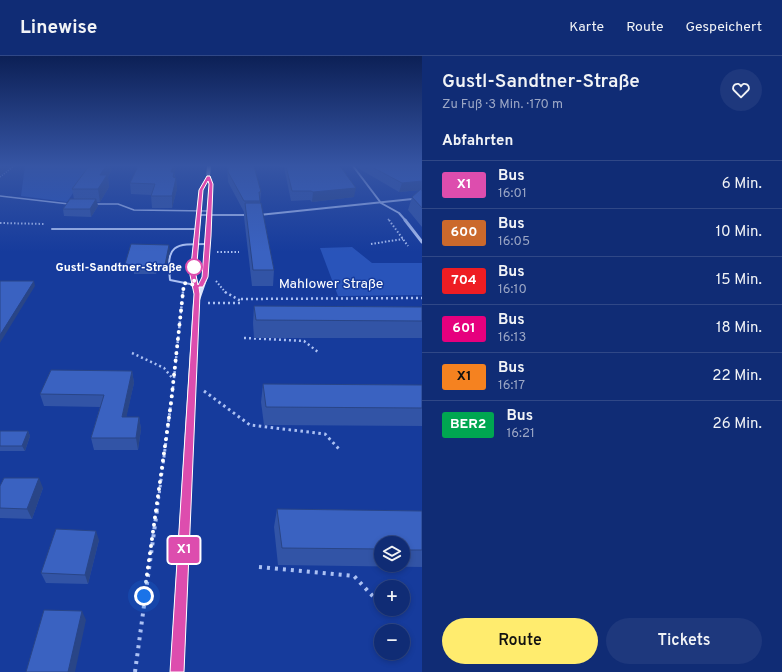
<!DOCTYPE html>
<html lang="de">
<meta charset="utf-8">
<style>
:root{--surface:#102c75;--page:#1e387d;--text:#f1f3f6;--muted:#9ca7c5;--line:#304887;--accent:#ffec6e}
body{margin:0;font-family:Overpass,sans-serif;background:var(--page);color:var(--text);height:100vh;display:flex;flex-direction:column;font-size:15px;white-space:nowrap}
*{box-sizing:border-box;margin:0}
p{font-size:13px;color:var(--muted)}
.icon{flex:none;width:22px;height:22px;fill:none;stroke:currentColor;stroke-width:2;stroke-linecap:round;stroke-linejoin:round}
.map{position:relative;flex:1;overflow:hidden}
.side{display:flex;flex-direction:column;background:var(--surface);width:360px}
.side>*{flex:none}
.badge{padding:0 8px;border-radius:3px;font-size:14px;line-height:26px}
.controls{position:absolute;left:374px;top:480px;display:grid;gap:8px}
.controls a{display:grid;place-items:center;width:36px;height:36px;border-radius:50%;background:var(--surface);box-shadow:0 2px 6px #0003,0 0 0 1px var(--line);font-size:20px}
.you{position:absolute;width:20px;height:20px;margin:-10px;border:3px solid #fff;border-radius:50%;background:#1a73e8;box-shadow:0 0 0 6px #1a73e833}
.map>.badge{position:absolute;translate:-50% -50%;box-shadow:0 0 0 2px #fff}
h2{padding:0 20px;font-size:15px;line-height:36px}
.round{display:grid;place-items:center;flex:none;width:42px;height:42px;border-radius:21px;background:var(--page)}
.head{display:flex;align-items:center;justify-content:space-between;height:68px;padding:0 20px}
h1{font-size:19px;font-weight:600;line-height:30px}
.primary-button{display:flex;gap:8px;margin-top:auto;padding:8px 20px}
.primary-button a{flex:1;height:46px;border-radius:24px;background:var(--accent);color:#111;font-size:16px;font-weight:600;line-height:46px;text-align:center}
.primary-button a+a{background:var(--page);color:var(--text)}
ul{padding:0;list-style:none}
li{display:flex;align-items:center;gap:12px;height:48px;padding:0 20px;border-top:1px solid var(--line)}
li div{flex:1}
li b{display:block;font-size:15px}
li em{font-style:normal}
li .badge{min-width:44px;font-weight:700;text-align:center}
header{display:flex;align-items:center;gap:24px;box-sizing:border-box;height:56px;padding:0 20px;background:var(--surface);border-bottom:1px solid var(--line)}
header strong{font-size:19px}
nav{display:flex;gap:22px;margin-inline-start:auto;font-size:14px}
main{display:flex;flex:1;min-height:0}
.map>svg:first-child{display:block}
.green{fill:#2954ba}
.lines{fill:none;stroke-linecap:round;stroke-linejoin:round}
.path-far4{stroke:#acc1f3;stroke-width:1.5;stroke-dasharray:1 1.5;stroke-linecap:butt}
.path-far3{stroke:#acc1f3;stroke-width:2;stroke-dasharray:1.5 2;stroke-linecap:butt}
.path-far2{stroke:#acc1f3;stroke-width:2.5;stroke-dasharray:2 3;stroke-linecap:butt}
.path-far1{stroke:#acc1f3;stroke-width:3;stroke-dasharray:2.5 3.5;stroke-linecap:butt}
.path{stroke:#acc1f3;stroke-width:4;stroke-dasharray:3 5;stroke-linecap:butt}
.service-far1{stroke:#acc1f3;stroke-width:1.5}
.service{stroke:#acc1f3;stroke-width:2}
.minor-far1{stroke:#acc1f3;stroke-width:2}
.minor{stroke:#acc1f3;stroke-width:3}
.secondary{fill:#dbe4fc;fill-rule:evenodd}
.wall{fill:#3254a6;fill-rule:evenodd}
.shaded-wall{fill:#294587}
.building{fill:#3a62c1;stroke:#294587}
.line{fill:#dd4dae;stroke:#fff;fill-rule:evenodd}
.walk{stroke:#fff;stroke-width:4;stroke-dasharray:0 7.2}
.stop-dot{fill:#fff;stroke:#dd4dae;stroke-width:2}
.labels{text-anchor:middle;stroke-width:3;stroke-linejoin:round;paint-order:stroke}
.far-stop-label{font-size:12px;font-weight:bold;fill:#fff;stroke:#163b9c;text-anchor:end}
.street-label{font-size:14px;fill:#fff;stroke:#163b9c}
</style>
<header>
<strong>Linewise</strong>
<nav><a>Karte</a><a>Route</a><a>Gespeichert</a></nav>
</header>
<main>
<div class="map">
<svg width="422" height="616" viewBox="0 0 422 616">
<rect width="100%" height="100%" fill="#163b9c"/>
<g class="green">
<polygon points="25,110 91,110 67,146 21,140"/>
<polygon points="352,191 372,207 422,207 422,239 338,240 320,192"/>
</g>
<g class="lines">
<g class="path-far4">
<polyline points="0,121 14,110"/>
<polyline points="388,163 390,165"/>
</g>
<g class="path-far3">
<polyline points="389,164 408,190"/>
<polyline points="0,167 45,168"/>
<polyline points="371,188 403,183"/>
<polyline points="217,196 239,196"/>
<polyline points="216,225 226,237"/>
<polyline points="183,237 183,235"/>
</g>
<g class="path-far2">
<polyline points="225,236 241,245"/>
<polyline points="241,243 422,242"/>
<polyline points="208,247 241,247"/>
<polyline points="244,282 304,285 318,296"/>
<polyline points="132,297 164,312 173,323"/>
<polyline points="173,332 183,236"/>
</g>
<g class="path-far1">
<polyline points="204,335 250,369 325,378 339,393"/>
<polyline points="157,455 173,331"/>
</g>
<g class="path">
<polyline points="259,511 354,520 381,549"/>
<polyline points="135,616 157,454"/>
</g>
<g class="service-far1">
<polyline points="0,140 69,148"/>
<polyline points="94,148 118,148 134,154 209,155"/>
</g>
<g class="service">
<polyline points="52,173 198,173"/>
<path d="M195,229L170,224C166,188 174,188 207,188"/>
</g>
<g class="minor-far1">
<polyline points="353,110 381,147 399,157 406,165"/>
<polyline points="199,159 248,159"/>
<polyline points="259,159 422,142"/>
</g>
<polyline class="minor" points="405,164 422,186"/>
<path class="secondary" d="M207,110H211L210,121L213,128L208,221L199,247L184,616H170L193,247L195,240L194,238L190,219L199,134L206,121ZM208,125L209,128L202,221L199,230L196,219L203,134Z"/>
</g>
<g class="wall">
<polygon points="89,110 111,110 111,115 108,121 109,131 100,146 97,146 98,150 91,161 64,160 63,153 74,143 72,133"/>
<polygon points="138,110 175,110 174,116 175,121 176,122 177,133 172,152 152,152 151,139 131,138 130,127"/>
<polygon points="227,110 254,110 261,136 260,147 274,214 273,230 252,230 244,161 244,156 228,126"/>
<polygon points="279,110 340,110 354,141 312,146 310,144 291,145 284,111 280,111"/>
<polygon points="356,110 422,110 421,134 422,135 422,171 408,154 412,141 420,134 399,136 358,112"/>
<polygon points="170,195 165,215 157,215 156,218 134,218 134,215 126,214 125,208"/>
<polygon points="254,250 422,251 422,282 254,282 253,267"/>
<polygon points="132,315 134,327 126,361 139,361 141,373 138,394 94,394 91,382 100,351 44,350 40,338"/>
<polygon points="263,328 422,329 422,370 264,369 261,346"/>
<polygon points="0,375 28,375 30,380 25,395 0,395"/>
<polygon points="0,430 43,432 32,463 0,462"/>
<path d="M277,453L422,455V511L278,509L274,471ZM381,487H403V509H381Z"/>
<polygon points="99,484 88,528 46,527 41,517"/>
</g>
<g class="shaded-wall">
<polygon points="0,110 12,110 0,119"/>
<polygon points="106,110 111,110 111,115 108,121 109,131 100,146 98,133 100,119"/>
<polygon points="173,110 175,110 176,111 172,127 171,116"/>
<polygon points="174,116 175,126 176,122 177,133 172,152 172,140"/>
<polygon points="422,125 422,134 399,136 402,127"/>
<polygon points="356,132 354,141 312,146 313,136"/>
<polygon points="96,143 98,150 91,161 90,153"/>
<polygon points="169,189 170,195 165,215 165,209"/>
<polygon points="34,225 35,230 0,287 0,279"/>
<polygon points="132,315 134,327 124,372 122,361"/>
<polygon points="139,361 141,373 138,394 136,382"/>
<polygon points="28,375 30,380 25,395 22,390"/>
<polygon points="39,422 43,432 32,463 27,453"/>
<polygon points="96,475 99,484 88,528 85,519"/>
<polygon points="82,555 86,564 75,616 68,616"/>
</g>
<g class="building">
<polygon points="89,110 106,110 100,119 107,119 98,133 72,133"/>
<polygon points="138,110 173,110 171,116 174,116 173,121 176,122 172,140 151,140 155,128 130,127"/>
<polygon points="228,110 254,110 261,136 259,136 260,145 244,145 228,116"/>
<polygon points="286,110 340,110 356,132 313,136 311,135 292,135"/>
<polygon points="370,110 422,110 422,125 402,127"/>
<polygon points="421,133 422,135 422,152 412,141"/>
<polygon points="70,143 96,143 90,153 63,153"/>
<polygon points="245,147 261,147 274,214 253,214"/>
<polygon points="131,188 169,189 165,209 156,209 156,211 133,211 134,209 125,208"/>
<polygon points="0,225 34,225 0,279"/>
<polygon points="254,250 422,251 422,265 256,264"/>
<polygon points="51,314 132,315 122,361 139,361 136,382 91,382 104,339 40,338"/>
<polygon points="263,328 422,329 422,352 266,351"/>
<polygon points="0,375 28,375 22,390 0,390"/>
<polygon points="4,422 39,422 27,453 0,452 0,430"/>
<polygon points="277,453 422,455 422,494 403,494 403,487 381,487 381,493 282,492"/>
<polygon points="56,473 96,475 85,519 41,517"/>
<polygon points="44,554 82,555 68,616 26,616"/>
</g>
<linearGradient id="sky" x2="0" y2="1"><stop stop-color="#0c2056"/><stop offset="0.56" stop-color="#3655a4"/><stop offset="1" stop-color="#3655a4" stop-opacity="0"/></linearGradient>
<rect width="422" height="196" fill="url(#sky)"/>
<path class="line" d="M207,120H210L213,128L211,180L208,221L203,231H199L200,238L184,616H170L194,238L190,219L199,134ZM208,125L209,128L202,221L198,229L196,219L203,134Z"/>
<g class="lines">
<polyline class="walk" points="144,540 171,347 184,227 195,229 193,219 194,211"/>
</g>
<circle class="stop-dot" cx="194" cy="211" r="8"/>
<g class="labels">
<g class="far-stop-label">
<text x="182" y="215">Gustl-Sandtner-Straße</text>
</g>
<g class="street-label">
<text x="331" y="232">Mahlower Straße</text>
</g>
</g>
</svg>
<div class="controls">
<a><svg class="icon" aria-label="layers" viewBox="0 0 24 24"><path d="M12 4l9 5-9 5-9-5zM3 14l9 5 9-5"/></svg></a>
<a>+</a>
<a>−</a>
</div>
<div class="you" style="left:144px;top:540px"></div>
<b class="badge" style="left:184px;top:494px;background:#dd4dae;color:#fff">X1</b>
</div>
<section class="side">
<div class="head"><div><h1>Gustl-Sandtner-Straße</h1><p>Zu Fuß · 3 Min. · 170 m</p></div><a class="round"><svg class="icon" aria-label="heart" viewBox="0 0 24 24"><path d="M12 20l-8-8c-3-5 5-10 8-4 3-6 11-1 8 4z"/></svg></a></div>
<h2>Abfahrten</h2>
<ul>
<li><span class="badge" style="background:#dd4dae;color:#fff">X1</span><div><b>Bus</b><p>16:01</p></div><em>6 Min.</em></li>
<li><span class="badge" style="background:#cb692c;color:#fff">600</span><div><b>Bus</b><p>16:05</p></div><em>10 Min.</em></li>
<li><span class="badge" style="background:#ee1d23;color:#fff">704</span><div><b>Bus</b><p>16:10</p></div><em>15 Min.</em></li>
<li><span class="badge" style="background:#e6007e;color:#fff">601</span><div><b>Bus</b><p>16:13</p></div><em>18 Min.</em></li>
<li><span class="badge" style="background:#f58220;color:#111">X1</span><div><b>Bus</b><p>16:17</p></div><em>22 Min.</em></li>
<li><span class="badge" style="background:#00a651;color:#fff">BER2</span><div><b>Bus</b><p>16:21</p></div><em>26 Min.</em></li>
</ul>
<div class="primary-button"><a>Route</a><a>Tickets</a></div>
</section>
</main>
